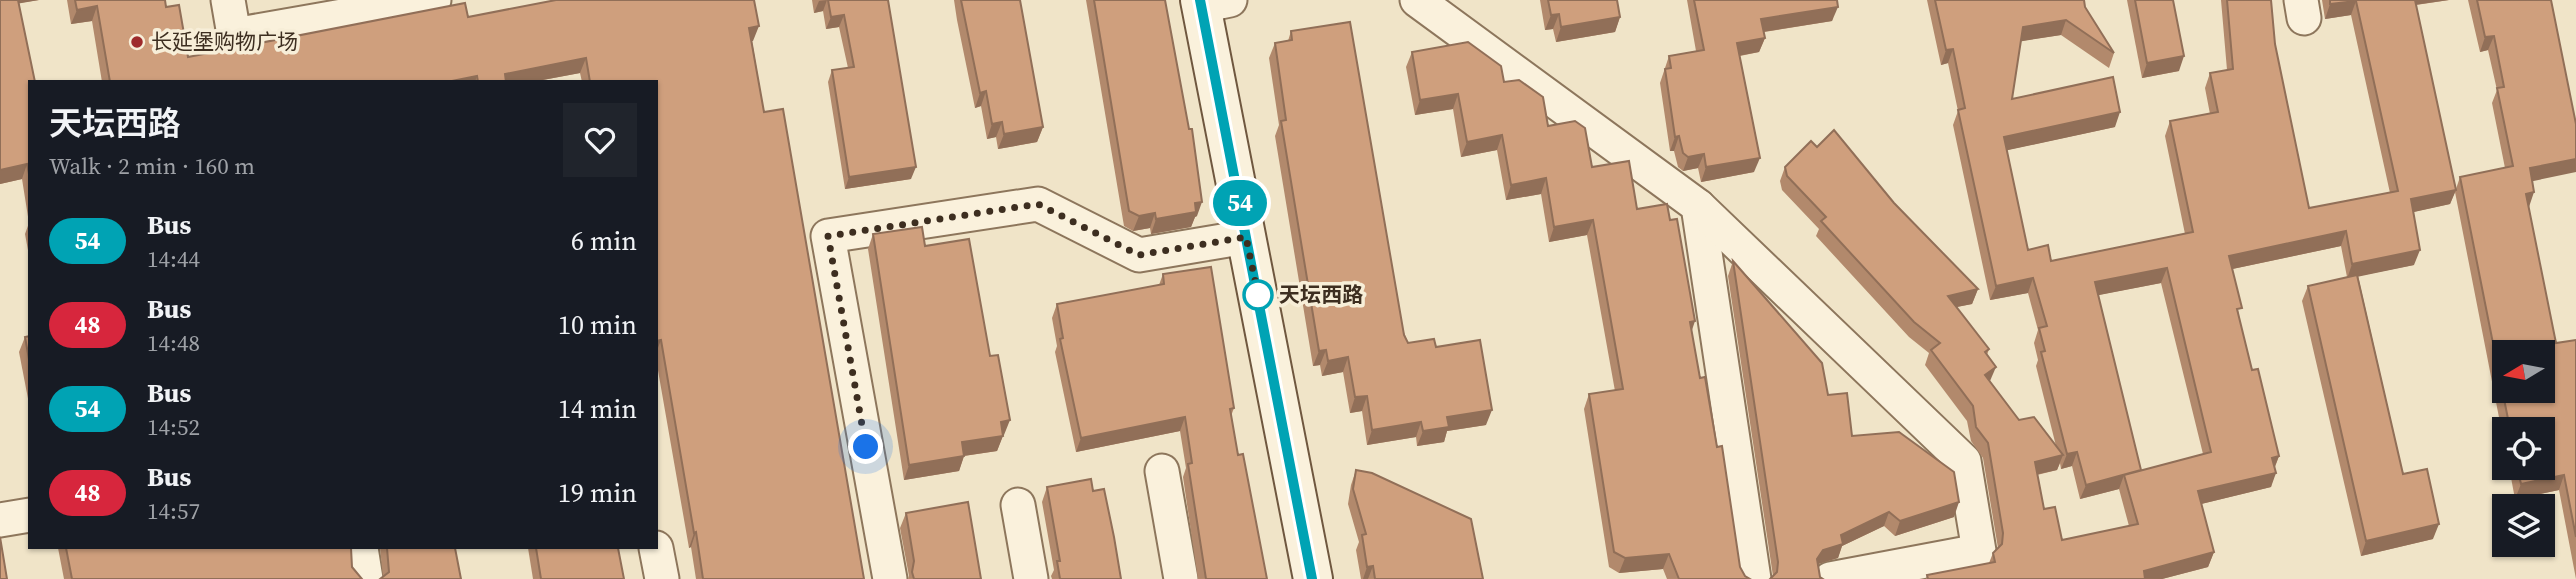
<!DOCTYPE html>
<meta charset="utf-8">
<style>
:root{--surface:#171b24;--page:#20242c;--text:#f1f3f6;--muted:#9ea1a6}
body{margin:0;font-family:"Source Serif 4","Noto Sans SC",serif;background:var(--page);color:var(--text);height:100vh;display:flex;flex-direction:column;font-size:26px;white-space:nowrap}
*{box-sizing:border-box;margin:0}
p{font-size:23px;color:var(--muted)}
.icon{flex:none;width:38px;height:38px;fill:none;stroke:currentColor;stroke-width:2;stroke-linecap:round;stroke-linejoin:round}
.map{position:relative;flex:1;overflow:hidden}
.sheet{position:absolute;left:28px;top:80px;width:630px;height:469px;display:flex;flex-direction:column;background:var(--surface);border-radius:0px;box-shadow:0 2px 5px #0004}
.sheet>*{flex:none}
.badge{padding:0 14px;border-radius:23px;font-size:24px;line-height:46px}
.needle{width:46px;rotate:260deg}
.fabs{position:absolute;left:2492px;top:340px;display:grid;gap:14px}
.fabs a{display:grid;place-items:center;width:63px;height:63px;border-radius:0px;background:var(--surface);box-shadow:0 2px 5px #0004;font-size:35px}
.you{position:absolute;width:35px;height:35px;margin:-18px;border:5px solid #fff;border-radius:50%;background:#1a73e8;box-shadow:0 0 0 10px #1a73e833}
.map>.badge{position:absolute;translate:-50% -50%;box-shadow:0 0 0 4px #fff}
.round{display:grid;place-items:center;flex:none;width:74px;height:74px;border-radius:0px;background:var(--page)}
.summary{display:flex;align-items:center;justify-content:space-between;height:119px;padding:0 21px}
h1{font-size:33px;font-weight:600;line-height:52px}
ul{padding:0;list-style:none}
li{display:flex;align-items:center;gap:21px;height:84px;padding:0 21px}
li div{flex:1}
li b{display:block;font-size:26px}
li em{font-style:normal}
li .badge{min-width:77px;font-weight:700;text-align:center}
.map>svg:first-child{display:block}
.lines{fill:none;stroke-linecap:round;stroke-linejoin:round}
.street-casing{stroke:#8d765c;stroke-width:37}
.secondary-casing{stroke:#6f573f;stroke-width:42}
.street{stroke:#faf1dc;stroke-width:33}
.secondary{stroke:#faf1dc;stroke-width:38}
.wall{fill:#b2896c;fill-rule:evenodd}
.shaded-wall{fill:#916f58}
.building{fill:#cf9f7d;stroke:#916f58;stroke-width:2;fill-rule:evenodd}
.line-casing{stroke:#fff;stroke-width:16}
.line{stroke:#00a3b4;stroke-width:10}
.walk{stroke:#3d2e20;stroke-width:7;stroke-dasharray:0 12.6}
.poi-dot{fill:#9e2a2b;stroke:#f7eed8;stroke-width:2.5}
.stop-dot{fill:#fff;stroke:#00a3b4;stroke-width:3.5}
.labels{text-anchor:middle;stroke-width:7;stroke-linejoin:round;paint-order:stroke}
.poi-label{font-size:21px;fill:#3d2e20;stroke:#f7eed8;text-anchor:start}
.stop-label{font-size:21px;font-weight:bold;fill:#3d2e20;stroke:#f7eed8;text-anchor:start}
</style>
<div class="map">
<svg width="2576" height="579" viewBox="0 0 2576 579">
<rect width="100%" height="100%" fill="#f0e4c8"/>
<g class="lines">
<g class="street-casing">
<g id="street">
<polyline points="228,0 234,35 434,0"/>
<polyline points="1417,0 1698,206 1754,579"/>
<polyline points="2301,0 2304,18"/>
<polyline points="1201,6 1230,0"/>
<polyline points="1698,206 1964,461 1979,551 1830,579"/>
<polyline points="1162,471 1181,579"/>
<polyline points="1018,505 1031,579"/>
<polyline points="0,520 30,515"/>
<polyline points="361,548 366,579"/>
<polyline points="656,548 662,579"/>
<polyline points="890,579 828,236 1038,204 1139,255 1246,237"/>
</g>
</g>
<g class="secondary-casing">
<polyline id="secondary" points="1200,0 1313,579"/>
</g>
<use href="#street" class="street"/>
<use href="#secondary" class="secondary"/>
</g>
<g class="wall">
<polygon points="0,0 39,0 19,3 30,82 30,261 25,234 29,223 22,179 0,184"/>
<polygon points="67,0 165,0 166,7 188,57 468,17 753,41 752,41 764,112 864,579 696,579 691,547 689,548 656,359 656,82 582,82 580,73 532,82 102,82 92,21 71,24"/>
<polygon points="812,0 888,0 911,179 845,189 828,82 832,70 848,68 839,27 826,29 823,11 814,13"/>
<polygon points="954,0 1020,0 1043,127 1037,142 998,149 996,137 987,139 981,106 975,108 957,20"/>
<polygon points="1086,0 1165,0 1197,216 1195,217 1191,227 1151,234 1150,228 1133,231 1124,226"/>
<polygon points="1540,0 1617,0 1620,17 1615,32 1556,42 1553,29 1545,30"/>
<polygon points="1687,0 1837,0 1832,21 1764,32 1765,38 1759,52 1740,56 1754,172 1701,182 1698,168 1683,171 1678,167 1674,151 1670,151 1660,83 1669,56 1696,51"/>
<path d="M1927,0H2084L2085,7L2114,53L2109,68L2061,35L2021,41L2012,99L2115,127L2007,150L2028,250L2051,261L2185,234L2165,136L2170,121L2210,114L2205,88L2210,73L2227,70L2221,0H2271L2275,44L2309,208L2390,193L2351,15L2325,19L2322,0H2449L2416,5L2456,189L2460,177L2505,168L2492,103L2497,90L2488,50L2480,52L2468,0H2551L2532,181L2528,207L2556,343L2576,340V579L2559,490L2515,499L2509,467H2543V429H2504V443L2455,192L2450,204L2413,212L2414,265L2358,276L2403,474L2433,539L2361,556L2302,301L2308,286L2347,277L2341,246L2232,269L2239,317L2252,370L2279,456L2275,467L2271,487L2201,504L2214,552L2208,567L2162,579H1926L1927,575L1989,563L1993,553L1998,548L1983,458L1971,441L1967,421L1925,365L1929,353L1909,337L1816,236L1819,229L1782,190L1780,181L1785,167L1817,147L1894,203L1978,289L1972,304L1956,307L1989,349L1987,355L1990,381L2019,420L2056,446L2036,366L2038,360L2034,343L2038,330L2028,293L1990,300L1953,125L1958,111L1948,63L1941,65ZM2161,283L2203,454L2141,471L2098,295ZM2060,463L2061,469L2072,466L2080,499L2119,489L2129,526L2062,540L2044,509L2037,475L2057,470Z"/>
<polygon points="2127,0 2173,0 2179,71 2142,78"/>
<polygon points="1291,31 1408,343 1436,347 1486,425 1447,431 1444,442 1417,446 1416,437 1367,445 1362,411 1350,413 1343,372 1322,376 1320,365 1313,366 1275,136 1279,125 1269,58 1275,43 1288,41"/>
<polygon points="1412,52 1504,82 1548,126 1637,209 1691,331 1700,378 1717,447 1740,567 1745,576 1750,579 1667,579 1663,569 1619,573 1609,567 1584,409 1589,394 1615,391 1587,235 1549,242 1541,194 1506,200 1497,150 1461,157 1453,109 1415,115 1406,67"/>
<polygon points="873,234 925,246 1004,435 1003,435 997,451 964,456 959,471 904,480 868,249"/>
<polygon points="1733,261 1828,395 1852,436 1954,517 1895,536 1884,526 1842,546 1838,558 1818,564 1820,577 1773,576 1728,276"/>
<polygon points="1163,274 1234,408 1231,416 1238,455 1267,579 1198,579 1183,477 1186,468 1180,431 1076,452 1055,352 1057,346 1052,318 1057,304 1159,285"/>
<polygon points="30,336 30,409 19,352 25,337"/>
<polygon points="1356,470 1483,579 1361,579 1356,550 1359,542 1348,504 1351,485"/>
<polygon points="1047,487 1093,491 1121,579 1052,579 1051,576 1054,570 1042,502"/>
<polygon points="906,513 981,579 908,579 909,576 900,528"/>
<polygon points="58,548 351,548 352,567 362,579 64,579"/>
<polygon points="380,548 455,548 383,577"/>
<polygon points="528,548 618,548 624,579 533,579"/>
</g>
<g class="shaded-wall">
<polygon points="12,0 39,0 10,5"/>
<polygon points="827,0 823,11 814,13 819,1"/>
<polygon points="2410,0 2449,0 2407,6"/>
<polygon points="2356,1 2351,15 2325,19 2330,4"/>
<polygon points="97,6 92,21 71,24 77,10"/>
<polygon points="1838,7 1832,21 1756,33 1761,19"/>
<polygon points="1559,14 1553,29 1545,30 1551,15"/>
<polygon points="844,15 839,27 826,29 831,17"/>
<polygon points="1620,17 1615,32 1556,42 1561,27"/>
<polygon points="2066,20 2061,35 2017,42 2023,27"/>
<polygon points="759,26 753,41 744,42 749,28"/>
<polygon points="2494,36 2488,50 2480,52 2485,37"/>
<polygon points="1765,38 1759,52 1732,57 1737,43"/>
<polygon points="1953,49 1948,63 1941,65 1946,50"/>
<polygon points="2184,56 2179,71 2142,78 2147,63"/>
<polygon points="586,58 580,73 532,82 502,82 505,74"/>
<polygon points="477,76 475,82 447,82"/>
<polygon points="986,91 981,106 975,108 980,93"/>
<polygon points="1458,94 1453,109 1415,115 1420,100"/>
<polygon points="2120,112 2115,127 1999,152 2004,137"/>
<polygon points="1002,122 996,137 987,139 992,124"/>
<polygon points="1043,127 1037,142 998,149 1004,134"/>
<polygon points="1502,135 1497,150 1461,157 1467,142"/>
<polygon points="1679,136 1674,151 1670,151 1675,137"/>
<polygon points="1704,154 1698,168 1683,171 1688,157"/>
<polygon points="1760,158 1754,172 1701,182 1706,167"/>
<polygon points="2576,159 2576,172 2524,183 2530,168"/>
<polygon points="27,164 22,179 0,184 0,170"/>
<polygon points="916,167 911,179 845,189 849,177"/>
<polygon points="1546,178 1541,194 1506,200 1511,185"/>
<polygon points="2456,190 2450,204 2405,214 2411,199"/>
<polygon points="2534,192 2529,207 2520,209 2526,194"/>
<polygon points="1202,202 1197,216 1195,217 1191,227 1151,234 1156,219 1195,203"/>
<polygon points="1155,213 1150,228 1133,231 1139,216"/>
<polygon points="1593,220 1587,235 1549,242 1554,227"/>
<polygon points="2346,231 2341,246 2223,271 2229,256"/>
<polygon points="2420,250 2414,265 2347,279 2352,264"/>
<polygon points="2167,268 2161,283 2089,297 2095,282"/>
<polygon points="2033,278 2028,293 1990,300 1996,286"/>
<polygon points="1978,289 1972,304 1942,310 1948,296"/>
<polygon points="1695,321 1690,336 1690,322"/>
<polygon points="661,340 656,353 656,341"/>
<polygon points="1326,350 1320,365 1313,366 1319,351"/>
<polygon points="1348,357 1343,372 1322,376 1328,361"/>
<polygon points="1996,367 1990,381 1985,375"/>
<polygon points="1367,396 1362,411 1350,413 1355,397"/>
<polygon points="1492,410 1486,425 1447,431 1444,442 1417,446 1423,431 1447,417"/>
<polygon points="1185,417 1180,431 1076,452 1081,438"/>
<polygon points="1010,420 1004,435 995,437 1001,422"/>
<polygon points="1421,422 1416,437 1367,445 1372,430"/>
<polygon points="1003,436 997,451 956,457 962,442"/>
<polygon points="2077,452 2072,466 2061,469 2067,454"/>
<polygon points="2063,455 2057,470 2030,476 2035,462"/>
<polygon points="964,456 959,471 904,480 909,465"/>
<polygon points="2279,456 2273,471 2272,458"/>
<polygon points="2141,470 2124,475 2119,489 2080,499 2086,485"/>
<polygon points="2276,473 2271,487 2193,506 2198,491"/>
<polygon points="2564,475 2559,490 2515,499 2521,484"/>
<polygon points="1959,502 1954,517 1895,536 1900,521"/>
<polygon points="1889,512 1884,526 1842,546 1838,558 1818,564 1817,559 1823,550 1841,535"/>
<polygon points="2439,524 2433,539 2361,556 2366,541"/>
<polygon points="696,532 691,547 689,548 694,533"/>
<polygon points="2214,552 2208,567 2162,579 2141,579 2144,571"/>
<polygon points="1669,554 1663,569 1619,573 1625,558"/>
<polygon points="1373,566 1368,579 1363,579 1367,567"/>
</g>
<g class="building">
<polygon points="0,0 18,0 35,82 30,82 30,179 27,164 0,170"/>
<polygon points="75,0 165,0 166,7 179,5 188,57 465,3 468,17 556,0 754,0 759,26 749,28 764,112 783,109 864,579 703,579 696,532 694,533 661,340 656,341 656,82 590,82 586,58 505,74 506,82 478,82 477,76 447,82 110,82 97,6 77,10"/>
<polygon points="828,0 888,0 916,167 849,177 832,70 854,67 844,15 831,17"/>
<polygon points="961,0 1020,0 1043,127 1004,134 1002,122 992,124 986,91 980,93"/>
<polygon points="1094,0 1165,0 1189,129 1192,129 1202,202 1195,203 1196,212 1156,219 1155,213 1139,216 1129,211"/>
<polygon points="1548,0 1617,0 1620,17 1561,27 1559,14 1551,15"/>
<polygon points="1694,0 1837,0 1838,7 1761,19 1765,38 1737,43 1760,158 1706,167 1704,154 1688,157 1683,153 1679,136 1675,137 1665,69 1671,68 1669,56 1704,50"/>
<polygon points="1935,0 2084,0 2085,7 2114,53 2066,20 2023,27 2012,99 2113,77 2120,112 2004,137 2028,250 2048,245 2051,261 2193,232 2170,121 2218,112 2210,73 2233,69 2227,0 2271,0 2275,44 2309,208 2398,191 2356,1 2330,4 2330,0 2415,0 2456,190 2411,199 2420,250 2352,264 2346,231 2229,256 2242,308 2237,309 2252,370 2258,369 2279,456 2272,458 2276,473 2198,491 2214,552 2144,571 2145,579 1928,579 1927,575 1995,562 1993,553 2002,544 2003,533 1988,443 1976,427 1973,406 1931,350 1940,343 1914,322 1821,221 1826,217 1787,176 1785,167 1811,141 1817,147 1834,130 1894,203 1978,289 1948,296 1989,349 1985,352 1996,367 1985,375 2019,420 2034,417 2063,455 2035,462 2044,509 2055,507 2062,540 2138,524 2124,475 2211,452 2167,268 2095,282 2141,470 2086,485 2077,452 2067,454 2041,352 2045,351 2039,328 2047,326 2033,278 1996,286 1958,110 1965,108 1953,49 1946,50"/>
<polygon points="2135,0 2173,0 2184,56 2147,63"/>
<path d="M2477,0H2551L2576,124V159L2530,168L2534,192L2526,194L2556,343L2576,340V537L2564,475L2521,484L2517,467H2543V429H2510L2460,177L2513,166L2497,88L2504,87L2494,36L2485,37ZM2504,352H2543V390H2504Z"/>
<polygon points="1350,22 1404,335 1408,343 1434,339 1436,347 1480,340 1492,410 1447,417 1449,427 1423,431 1421,422 1372,430 1367,396 1355,397 1348,357 1328,361 1326,350 1319,351 1281,121 1286,120 1275,43 1292,40 1291,31"/>
<polygon points="1468,42 1501,66 1504,82 1519,80 1543,97 1548,126 1575,121 1585,128 1592,167 1629,161 1637,209 1667,204 1670,220 1677,219 1695,321 1690,322 1700,378 1705,377 1717,447 1722,446 1740,567 1745,576 1750,579 1679,579 1669,554 1625,558 1614,552 1589,394 1623,389 1593,220 1554,227 1546,178 1511,185 1502,135 1467,142 1458,94 1420,100 1412,52"/>
<polygon points="922,227 925,246 969,239 990,356 998,355 1010,420 1001,422 1003,436 962,442 964,456 909,465 873,234"/>
<polygon points="1733,261 1822,363 1828,395 1847,393 1852,436 1899,432 1954,472 1959,502 1900,521 1889,512 1841,535 1843,544 1823,550 1817,559 1820,577 1823,579 1770,579 1777,572 1778,562"/>
<polygon points="1211,267 1234,408 1230,409 1238,455 1243,454 1267,579 1206,579 1188,464 1192,463 1185,417 1081,438 1060,339 1063,338 1057,304 1164,284 1163,274"/>
<polygon points="2357,275 2403,474 2427,469 2439,524 2366,541 2308,286"/>
<polygon points="30,336 30,365 25,337"/>
<polygon points="1356,470 1372,473 1471,519 1483,579 1375,579 1373,566 1367,567 1362,535 1366,534 1353,489"/>
<polygon points="1091,479 1093,491 1104,489 1114,537 1121,579 1060,579 1057,561 1060,561 1047,487"/>
<polygon points="968,502 981,579 914,579 912,572 914,561 906,513"/>
<polygon points="0,537 7,579 0,579"/>
<polygon points="66,548 351,548 352,567 362,579 72,579"/>
<polygon points="387,548 455,548 461,579 380,579 389,572"/>
<polygon points="536,548 618,548 624,579 541,579"/>
</g>
<g class="lines">
<g class="line-casing">
<polyline id="line" points="1200,0 1312,579"/>
</g>
<use href="#line" class="line"/>
<polyline class="walk" points="866,447 828,236 1038,204 1139,255 1246,237 1258,295"/>
</g>
<circle class="poi-dot" cx="137" cy="42" r="7"/>
<circle class="stop-dot" cx="1258" cy="295" r="14"/>
<g class="labels">
<g class="poi-label">
<text x="151" y="49">长延堡购物广场</text>
</g>
<g class="stop-label">
<text x="1279" y="302">天坛西路</text>
</g>
</g>
</svg>
<div class="fabs">
<a><svg class="needle" viewBox="-14 -14 28 28"><path d="M0-13l5 13h-10z" fill="#e53935"/><path d="M0 13l5-13h-10z" fill="#9ea1a6"/></svg></a>
<a><svg class="icon" aria-label="locate" viewBox="0 0 24 24"><circle cx="12" cy="12" r="6"/><path d="M12 2v4M12 18v4M2 12h4M18 12h4"/></svg></a>
<a><svg class="icon" aria-label="layers" viewBox="0 0 24 24"><path d="M12 4l9 5-9 5-9-5zM3 14l9 5 9-5"/></svg></a>
</div>
<div class="you" style="left:866px;top:447px"></div>
<b class="badge" style="left:1240px;top:203px;background:#00a3b4;color:#fff">54</b>
<section class="sheet">
<div class="summary"><div><h1>天坛西路</h1><p>Walk · 2 min · 160 m</p></div><a class="round"><svg class="icon" aria-label="heart" viewBox="0 0 24 24"><path d="M12 20l-8-8c-3-5 5-10 8-4 3-6 11-1 8 4z"/></svg></a></div>
<ul>
<li><span class="badge" style="background:#00a3b4;color:#fff">54</span><div><b>Bus</b><p>14:44</p></div><em>6 min</em></li>
<li><span class="badge" style="background:#d7263d;color:#fff">48</span><div><b>Bus</b><p>14:48</p></div><em>10 min</em></li>
<li><span class="badge" style="background:#00a3b4;color:#fff">54</span><div><b>Bus</b><p>14:52</p></div><em>14 min</em></li>
<li><span class="badge" style="background:#d7263d;color:#fff">48</span><div><b>Bus</b><p>14:57</p></div><em>19 min</em></li>
</ul>
</section>
</div>
